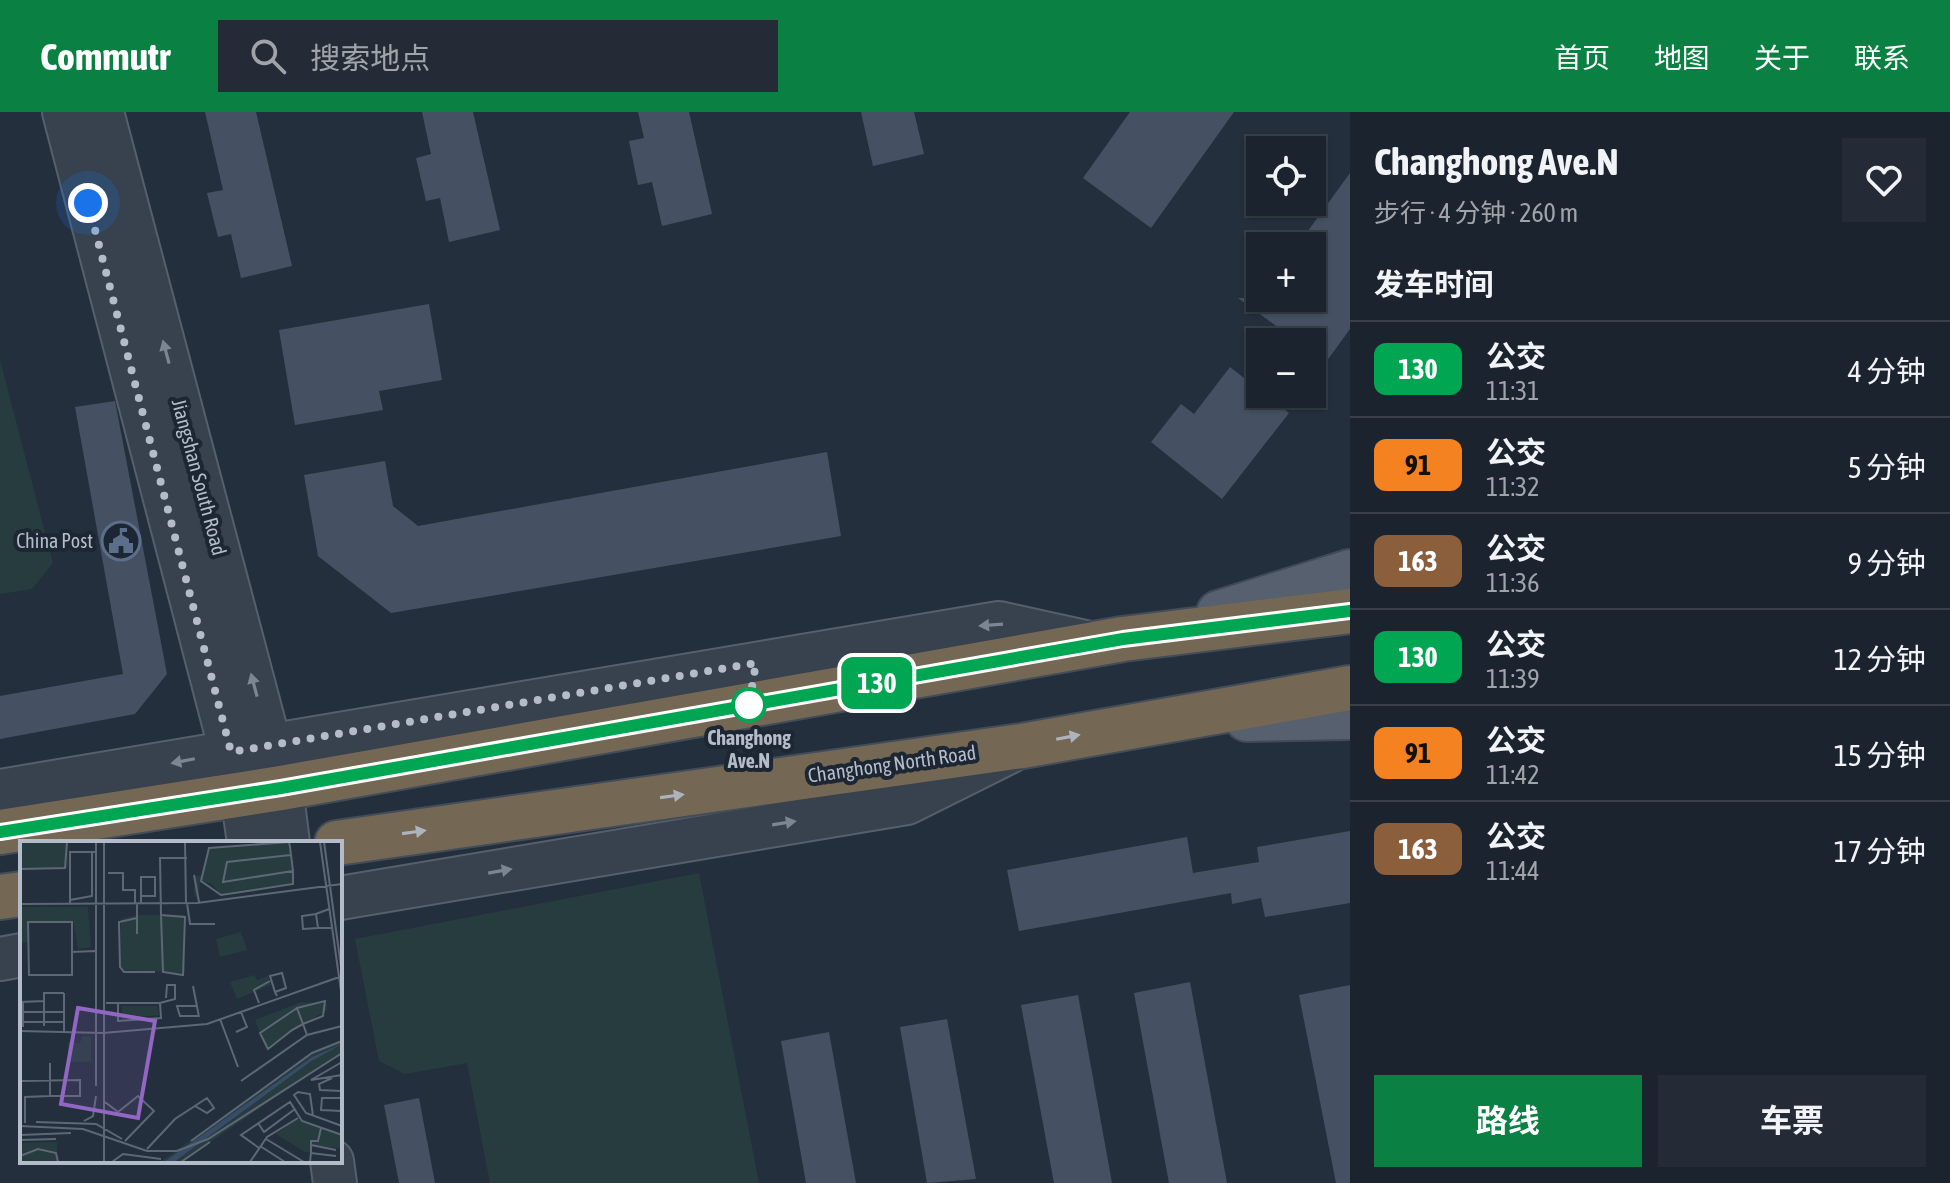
<!DOCTYPE html>
<html lang="zh">
<meta charset="utf-8">
<style>
:root{--surface:#1b232e;--page:#242b36;--text:#f1f3f6;--muted:#a0a4aa;--line:#39404a;--accent:#0b8043}
body{margin:0;font-family:"Asap Condensed","Noto Sans SC",sans-serif;background:var(--page);color:var(--text);height:100vh;display:flex;flex-direction:column;font-size:30px;white-space:nowrap}
*{box-sizing:border-box;margin:0}
p{font-size:26px;color:var(--muted)}
.icon{flex:none;width:44px;height:44px;fill:none;stroke:currentColor;stroke-width:2;stroke-linecap:round;stroke-linejoin:round}
.map{position:relative;flex:1;overflow:hidden}
.side{display:flex;flex-direction:column;background:var(--surface);width:600px}
.side>*{flex:none}
.badge{padding:0 16px;border-radius:12px;font-size:28px;line-height:52px}
.tools{position:absolute;left:1246px;top:24px;display:grid;gap:16px}
.tools a{display:grid;place-items:center;width:80px;height:80px;border-radius:0px;background:var(--surface);box-shadow:0 2px 6px #0004,0 0 0 2px var(--line);font-size:40px}
.you{position:absolute;width:40px;height:40px;margin:-20px;border:6px solid #fff;border-radius:50%;background:#1a73e8;box-shadow:0 0 0 12px #1a73e833}
.map>.badge{position:absolute;translate:-50% -50%;box-shadow:0 0 0 4px #fff}
h2{padding:0 24px;font-size:30px;line-height:72px}
.round{display:grid;place-items:center;flex:none;width:84px;height:84px;border-radius:0px;background:var(--page)}
.head{display:flex;align-items:center;justify-content:space-between;height:136px;padding:0 24px}
h1{font-size:38px;font-weight:700;line-height:60px}
.action{display:flex;gap:16px;margin-top:auto;padding:16px 24px}
.action a{flex:1;height:92px;border-radius:0px;background:var(--accent);color:#fff;font-size:32px;font-weight:700;line-height:92px;text-align:center}
.action a+a{background:var(--page);color:var(--text)}
ul{padding:0;list-style:none}
li{display:flex;align-items:center;gap:24px;height:96px;padding:0 24px;border-top:2px solid var(--line)}
li div{flex:1}
li b{display:block;font-size:30px}
li em{font-style:normal}
li .badge{min-width:88px;font-weight:700;text-align:center}
header{display:flex;align-items:center;gap:48px;box-sizing:border-box;height:112px;padding:0 40px;background:var(--accent);color:#fff}
header strong{font-size:38px}
nav{display:flex;gap:44px;margin-inline-start:auto;font-size:28px}
.search{width:560px;height:72px;background:var(--page);display:flex;align-items:center;gap:20px;box-sizing:border-box;padding:0 28px;border-radius:0px;color:var(--muted);font-size:30px}
main{display:flex;flex:1;min-height:0}
.map>svg:first-child{display:block}
.green{fill:#263c3f}
.building{fill:#455162}
.lines{fill:none;stroke-linecap:round;stroke-linejoin:round}
.minor-casing{stroke:#565f6c;stroke-width:46}
.major-casing{stroke:#414a57;stroke-width:48}
.highway-casing{stroke:#434c59;stroke-width:48}
.minor{stroke:#38414e;stroke-width:42}
.major{stroke:#56606e;stroke-width:44}
.highway{stroke:#746855;stroke-width:44}
.oneway{fill:#7c8592}
.oneway2{fill:#aeb4bd}
.line-casing{stroke:#fff;stroke-width:18}
.line{stroke:#00a651;stroke-width:12}
.walk{stroke:#b4bcc9;stroke-width:8;stroke-dasharray:0 14.4}
.stop-dot{fill:#fff;stroke:#00a651;stroke-width:4}
.labels{text-anchor:middle;stroke-width:8;stroke-linejoin:round;paint-order:stroke}
.street-label{font-size:20px;fill:#b4bcc9;stroke:#1d2633}
.poi-label{font-size:20px;fill:#b4bcc9;stroke:#1d2633;text-anchor:end}
.stop-label{font-size:20px;font-weight:bold;fill:#b4bcc9;stroke:#1d2633}
.inset-road{fill:none;stroke:#5e6776;stroke-width:2}
.view{fill:#9266c3;fill-opacity:0.15;stroke:#9266c3;stroke-width:4}
.inset-edge{fill:none;stroke:#b4bcc9;stroke-width:4}
</style>
<header>
<strong>Commutr</strong>
<div class="search"><svg class="icon" aria-label="search" viewBox="0 0 24 24"><circle cx="10" cy="10" r="6"/><path d="M15 15l6 6"/></svg>搜索地点</div>
<nav><a>首页</a><a>地图</a><a>关于</a><a>联系</a></nav>
</header>
<main>
<div class="map">
<svg width="1350" height="1071" viewBox="0 0 1350 1071">
<rect width="100%" height="100%" fill="#242f3e"/>
<g class="green">
<polygon points="0,248 53,451 32,477 0,482"/>
<polygon points="699,761 759,1071 490,1071 467,951 405,962 379,949 355,827"/>
</g>
<g class="building">
<polygon points="205,0 256,0 292,154 241,166 231,122 218,125 207,81 223,78"/>
<polygon points="422,0 473,0 500,118 449,130 440,86 426,89 416,46 431,42"/>
<polygon points="638,0 689,0 712,102 662,114 652,70 638,73 629,29 644,26"/>
<polygon points="861,0 914,0 924,42 873,54"/>
<polygon points="1130,0 1234,0 1151,116 1083,66"/>
<polygon points="1350,61 1350,217 1326,250 1312,240 1312,230 1298,230 1238,186 1312,186 1312,134 1297,134"/>
<polygon points="429,192 442,268 379,279 383,298 295,313 279,218"/>
<polygon points="1230,255 1289,301 1222,387 1151,330 1181,292 1194,302"/>
<polygon points="115,289 167,562 135,602 0,627 0,584 123,562 75,295"/>
<polygon points="827,340 841,424 391,501 318,444 304,363 385,349 393,394 418,414"/>
<polygon points="1350,719 1350,791 1265,805 1261,786 1232,792 1231,781 1019,819 1007,758 1187,725 1193,761 1259,750 1257,735"/>
<polygon points="1190,870 1227,1071 1169,1071 1134,881"/>
<polygon points="1350,873 1350,1071 1336,1071 1299,883"/>
<polygon points="1078,883 1112,1071 1054,1071 1021,893"/>
<polygon points="947,907 976,1067 927,1071 900,915"/>
<polygon points="829,920 856,1071 806,1071 781,929"/>
<polygon points="419,986 435,1071 399,1071 384,993"/>
</g>
<g class="lines">
<g class="minor-casing">
<g id="minor">
<polyline points="64,0 242,681 249,731"/>
<polyline points="102,0 281,676 288,731"/>
<polyline points="0,679 999,511 1094,532"/>
<polyline points="340,786 907,691 1011,639"/>
<polyline points="0,847 22,843"/>
<polyline points="332,1049 335,1071"/>
</g>
</g>
<g class="major-casing">
<g id="major">
<polyline points="1219,501 1350,460"/>
<polyline points="1247,607 1350,605"/>
</g>
</g>
<g class="highway-casing">
<g id="highway">
<polyline points="0,720 281,676 1123,527 1350,499"/>
<polyline points="337,731 1022,634 1350,576"/>
<polyline points="0,785 22,782"/>
</g>
</g>
<use href="#minor" class="minor"/>
<use href="#major" class="major"/>
<use href="#highway" class="highway"/>
</g>
<defs><path id="oneway-solid" d="M-6-.8H1V-3.2L6.5 0L1 3.2V.8H-6Z" transform="scale(2)"/></defs>
<g class="oneway">
<use href="#oneway-solid" transform="translate(166 240) rotate(-105)"/>
<use href="#oneway-solid" transform="translate(991 513) rotate(176)"/>
<use href="#oneway-solid" transform="translate(254 573) rotate(-105)"/>
<use href="#oneway-solid" transform="translate(183 649) rotate(169)"/>
<use href="#oneway-solid" transform="translate(784 711) rotate(-9)"/>
<use href="#oneway-solid" transform="translate(500 759) rotate(-10)"/>
</g>
<g class="oneway2">
<use href="#oneway-solid" transform="translate(1068 625) rotate(-11)"/>
<use href="#oneway-solid" transform="translate(672 684) rotate(-8)"/>
<use href="#oneway-solid" transform="translate(414 720) rotate(-8)"/>
</g>
<g class="lines">
<g class="line-casing">
<polyline id="line" points="0,720 281,676 1123,527 1350,499"/>
</g>
<use href="#line" class="line"/>
<polyline class="walk" points="88,91 231,640 756,551 749,593"/>
</g>
<defs>
<g id="civic-ring" transform="scale(2)"><circle r="9.5" fill="#1d2633" stroke="#5c6f8a" stroke-width="1.5"/><path d="M-.6-6.5H3V-4.5H.6V-3L4-1V1h2V6H-6V1h2V-1L-.6-3ZM-1.2 2.5V6h2.4V2.5Z" fill="#5c6f8a"/></g>
</defs>
<g fill-rule="evenodd">
<use href="#civic-ring" x="121" y="429"/>
</g>
<circle class="stop-dot" cx="749" cy="593" r="16"/>
<g class="labels">
<g class="street-label">
<text transform="translate(199 365) rotate(75)" y="7">Jiangshan South Road</text>
<text transform="translate(892 652) rotate(-8)" y="7">Changhong North Road</text>
</g>
<g class="poi-label">
<text x="93" y="436">China Post</text>
</g>
<g class="stop-label">
<text x="749" y="633">Changhong<tspan x="749" dy="23">Ave.N</tspan></text>
</g>
</g>
<g transform="translate(20 729)">
<rect width="322" height="322" fill="#242f3e"/>
<path d="M0,1H48V27L0,29ZM269,1L274,42L201,54L192,43L180,39L179,54L174,55V34L182,35L189,7ZM0,66H68L71,106L58,108L53,80H7V101L0,103ZM117,74H164L165,132L101,129V78ZM221,91L227,109L200,116L196,98ZM235,134L237,139L248,135L251,144L217,158L210,141ZM281,161L307,163V169L246,207L235,179ZM102,165H137L139,174L102,178ZM62,195H71V221H48V202H60ZM322,200V211L161,321H140L292,212ZM277,278L322,295V307L292,305V311H285L256,293ZM37,301V321H0V302Z" fill="#263c3f"/>
<path d="M322,203L290,221L154,321H144L292,216Z" fill="#394c67"/>
<path class="inset-road" d="M165,1L166,62M300,1L322,157M304,1L322,133M271,14L207,21L203,41L273,30L270,6L269,1L189,7L181,40L201,54L273,43V30M0,28L45,27L47,1M88,32H103V49H115V62M174,34L179,61M121,55H135V36H121V62M50,59L72,55V12M117,62V93M167,62L170,83H195M0,63L177,62L322,43M50,63V11H76M309,68L296,73L298,87H312M296,73L282,75L283,88L298,87M141,74L143,131L163,134L165,76L141,74L140,17H167M117,77L99,81L100,126L104,131H135M52,111V134H9L8,81H52V111L75,110M173,145L179,176M255,151L266,147L262,132L250,135L255,151L257,155M24,160V185M0,161L24,160V152H44M3,161V186M86,162H140L141,177L98,180V162M140,162L155,158V144H147L146,157M239,162L234,149L250,140M176,165H157L160,175H178M277,167L240,192L248,208L272,189L283,183L303,175L305,160L277,167L283,183L287,194M3,171H44M200,178L218,226M3,181H44M0,190L83,192L187,183L322,135M44,191V152M216,191L227,186L221,171M322,221L291,239L322,234M312,237L299,243L300,249L322,250M0,240L60,239V255H30M221,240L287,194L322,185M76,245V1M322,257H302L301,269L322,270M85,261L98,271L118,255L134,270L105,300M293,275L290,253L278,251L274,254L286,272L322,285M64,280L73,275L76,255M16,281L76,283L102,298M5,282V256L30,255V222M238,282L244,291L275,268M0,285L63,288L127,310H157L188,298L322,212M0,294L51,292M246,298L284,321M0,299L36,298M171,300L292,212L322,200M291,304L316,309M240,305L265,321M239,307L221,294L270,261L282,280L322,294M127,308L155,278L187,257L194,267L187,272L175,265M291,312V300H298L301,287M0,315L18,308L36,312L38,321M3,321H37M84,321V1M92,321L103,313L141,318M161,321L190,301M230,321L247,296L278,277M290,321L291,312L316,315"/>
<path class="view" d="M58,167L135,180L118,277L41,263Z"/>
<rect width="322" height="322" class="inset-edge"/>
</g>
</svg>
<div class="tools">
<a><svg class="icon" aria-label="locate" viewBox="0 0 24 24"><circle cx="12" cy="12" r="6"/><path d="M12 2v4M12 18v4M2 12h4M18 12h4"/></svg></a>
<a>+</a>
<a>−</a>
</div>
<div class="you" style="left:88px;top:91px"></div>
<b class="badge" style="left:877px;top:571px;background:#00a651;color:#fff">130</b>
</div>
<section class="side">
<div class="head"><div><h1>Changhong Ave.N</h1><p>步行 · 4 分钟 · 260 m</p></div><a class="round"><svg class="icon" aria-label="heart" viewBox="0 0 24 24"><path d="M12 20l-8-8c-3-5 5-10 8-4 3-6 11-1 8 4z"/></svg></a></div>
<h2>发车时间</h2>
<ul>
<li><span class="badge" style="background:#00a651;color:#fff">130</span><div><b>公交</b><p>11:31</p></div><em>4 分钟</em></li>
<li><span class="badge" style="background:#f58220;color:#111">91</span><div><b>公交</b><p>11:32</p></div><em>5 分钟</em></li>
<li><span class="badge" style="background:#8b5e3c;color:#fff">163</span><div><b>公交</b><p>11:36</p></div><em>9 分钟</em></li>
<li><span class="badge" style="background:#00a651;color:#fff">130</span><div><b>公交</b><p>11:39</p></div><em>12 分钟</em></li>
<li><span class="badge" style="background:#f58220;color:#111">91</span><div><b>公交</b><p>11:42</p></div><em>15 分钟</em></li>
<li><span class="badge" style="background:#8b5e3c;color:#fff">163</span><div><b>公交</b><p>11:44</p></div><em>17 分钟</em></li>
</ul>
<div class="action"><a>路线</a><a>车票</a></div>
</section>
</main>
